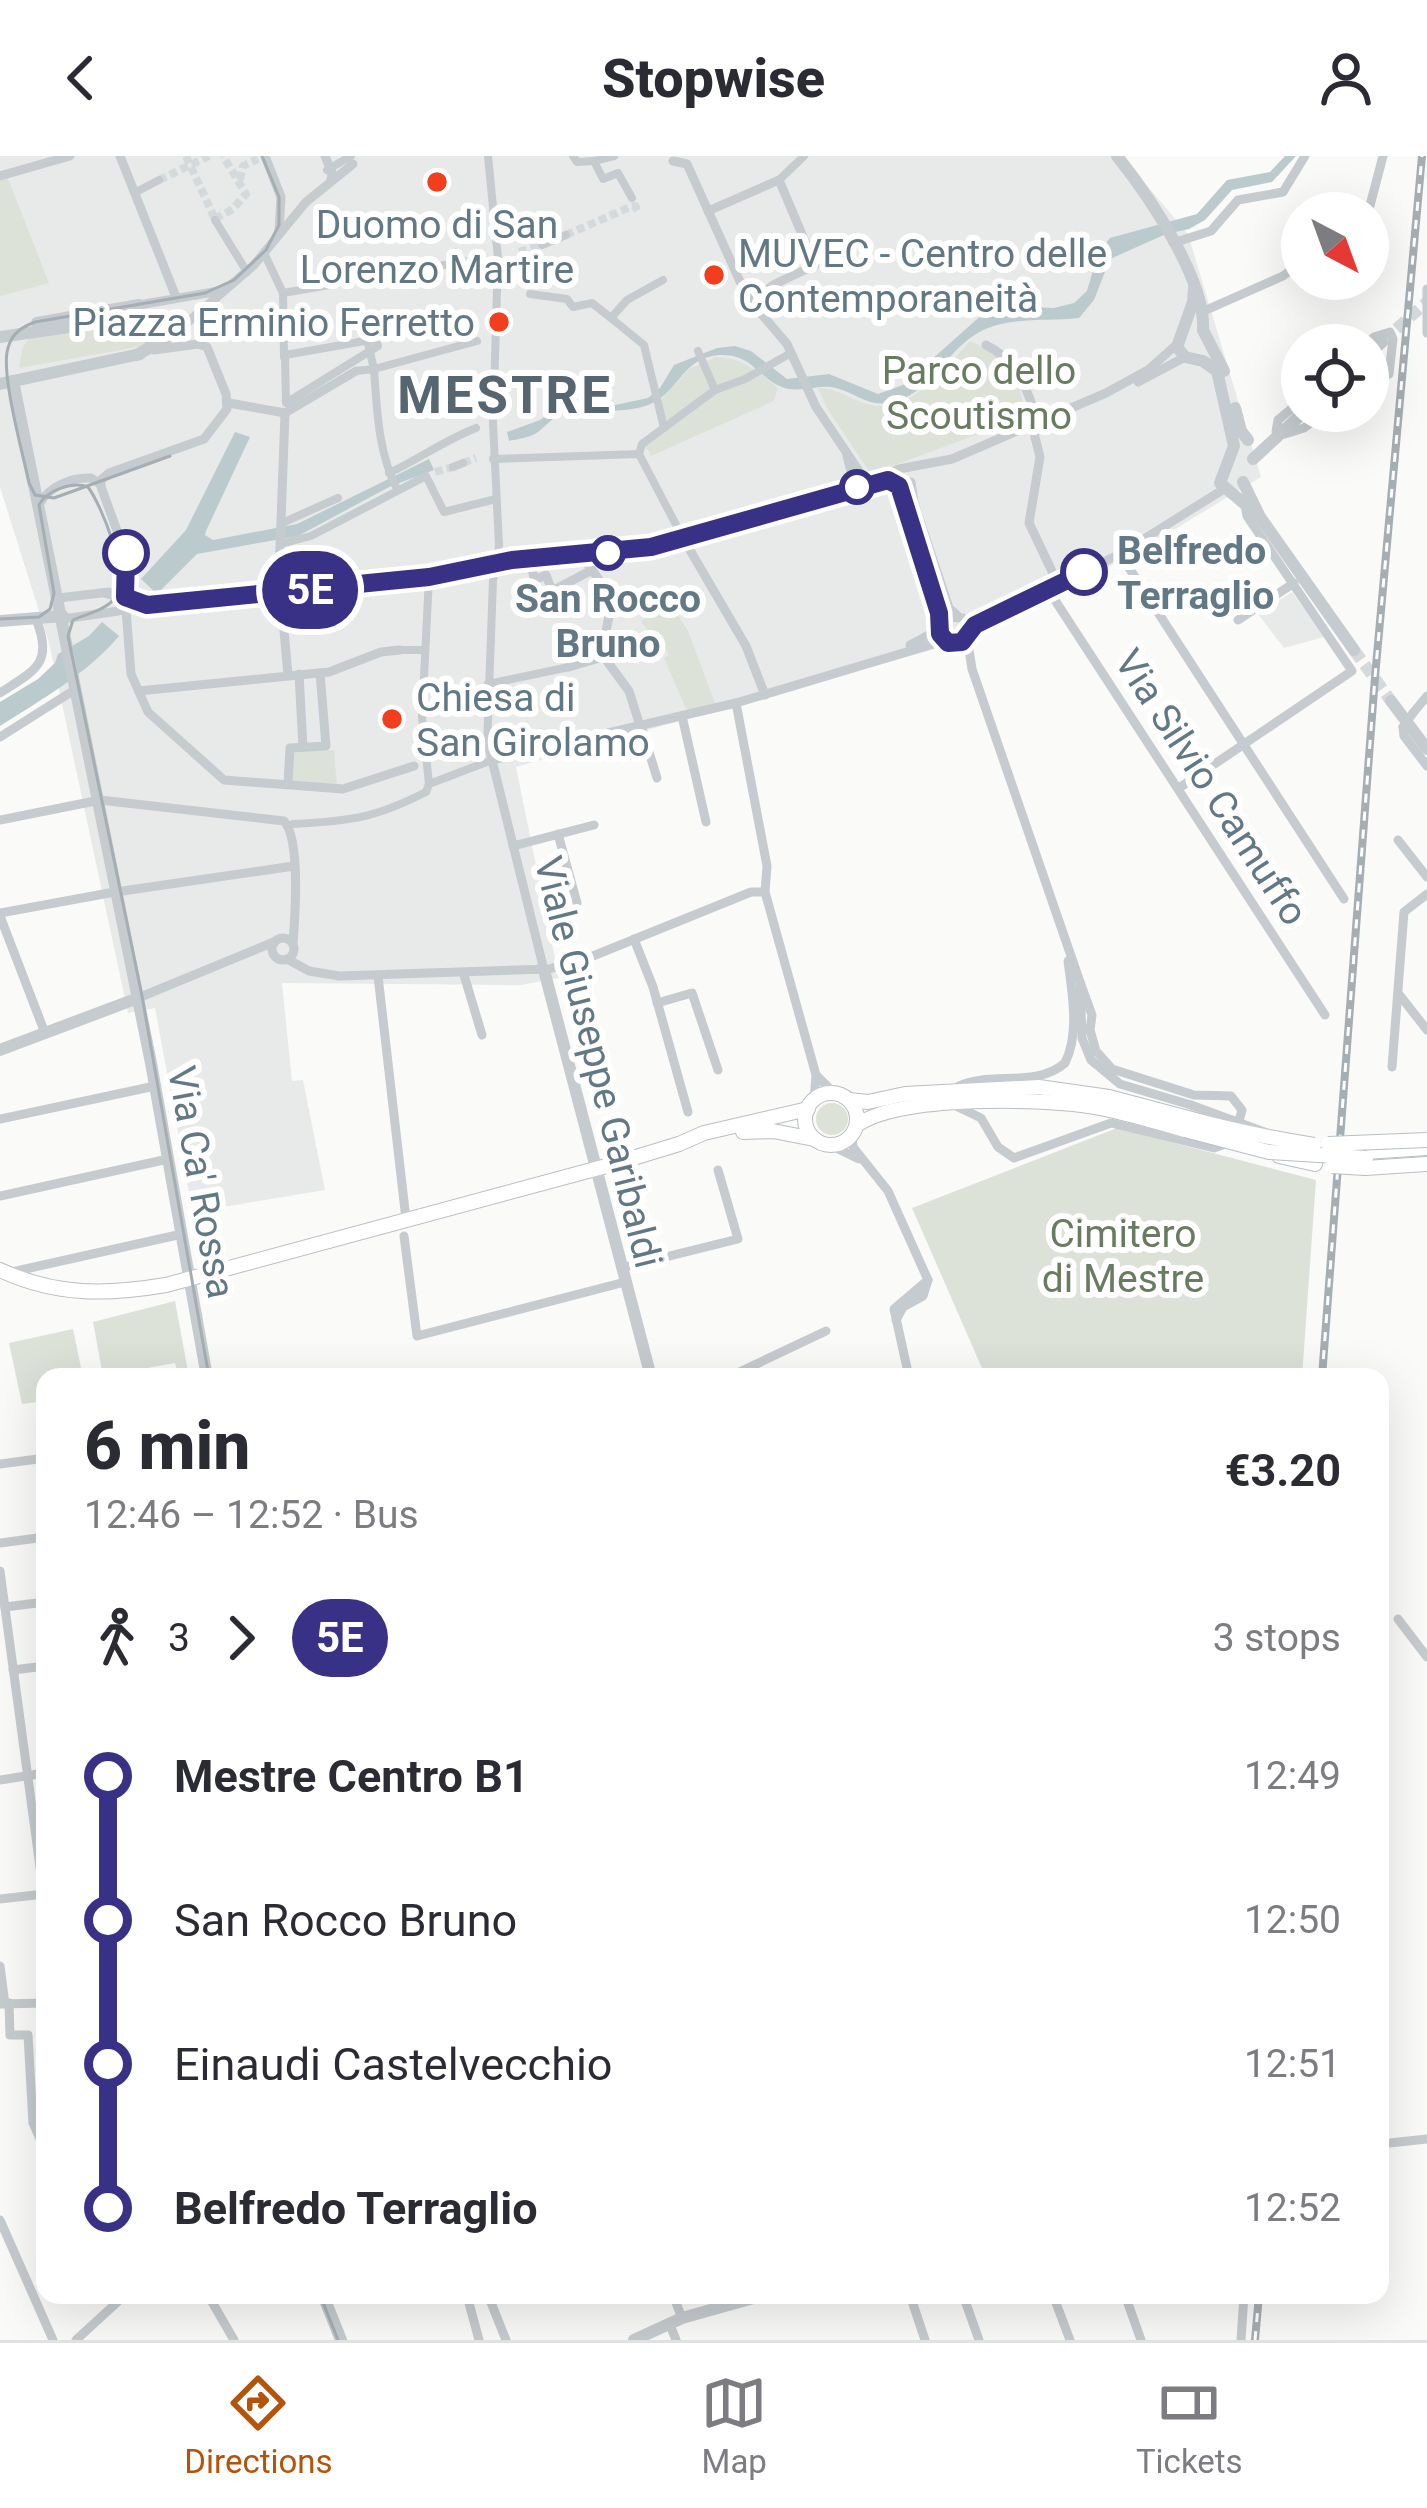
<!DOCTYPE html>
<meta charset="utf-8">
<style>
:root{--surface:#fff;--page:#f2f2f3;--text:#2b2b33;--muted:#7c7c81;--line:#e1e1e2;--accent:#b45309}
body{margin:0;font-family:Roboto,sans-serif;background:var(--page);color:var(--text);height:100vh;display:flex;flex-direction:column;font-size:45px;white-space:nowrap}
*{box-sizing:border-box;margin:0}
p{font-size:39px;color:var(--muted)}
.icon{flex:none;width:66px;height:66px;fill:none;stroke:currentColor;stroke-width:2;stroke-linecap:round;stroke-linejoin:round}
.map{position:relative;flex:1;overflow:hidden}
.panel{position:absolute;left:36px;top:1212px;width:1353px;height:936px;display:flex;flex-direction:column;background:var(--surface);border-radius:24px;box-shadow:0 12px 48px #0002}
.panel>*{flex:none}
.badge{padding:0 24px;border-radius:39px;font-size:42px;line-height:78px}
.needle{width:78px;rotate:139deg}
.buttons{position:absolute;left:1281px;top:36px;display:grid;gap:24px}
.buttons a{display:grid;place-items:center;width:108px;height:108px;border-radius:50%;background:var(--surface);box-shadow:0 12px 48px #0002;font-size:60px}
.map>.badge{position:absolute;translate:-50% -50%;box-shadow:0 0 0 6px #fff}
.legs{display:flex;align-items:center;gap:18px;height:132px;padding:0 48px;font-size:39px}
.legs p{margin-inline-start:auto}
.summary{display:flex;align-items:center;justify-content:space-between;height:204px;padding:0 48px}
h1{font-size:66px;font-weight:800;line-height:90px}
ul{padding:0 48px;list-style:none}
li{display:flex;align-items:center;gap:42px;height:144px;font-size:45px}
li i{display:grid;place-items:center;width:18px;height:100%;margin:0 15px;background:currentColor}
li i::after{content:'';width:30px;height:30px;margin:-15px;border:9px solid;border-radius:50%;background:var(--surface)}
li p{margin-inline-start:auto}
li:first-child i{background:linear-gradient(#0000 50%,currentColor 0)}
li:last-child i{background:linear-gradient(currentColor 50%,#0000 0)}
header{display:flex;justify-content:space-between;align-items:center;height:156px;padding:0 48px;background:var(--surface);font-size:54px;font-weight:800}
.tabs{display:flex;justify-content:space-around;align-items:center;height:168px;border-top:3px solid var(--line);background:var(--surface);font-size:33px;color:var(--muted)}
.tabs a{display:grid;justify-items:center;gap:6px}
.tabs .selected{color:var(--accent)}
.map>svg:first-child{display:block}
.built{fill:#e8eae9}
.green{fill:#dce2d8}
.water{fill:#bbcbcd}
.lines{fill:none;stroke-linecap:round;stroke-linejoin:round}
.pedestrian-tunnel{stroke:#d4dadb;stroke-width:8;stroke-dasharray:8 4;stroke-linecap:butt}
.tertiary-tunnel{stroke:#d4dadb;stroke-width:12;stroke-dasharray:12 6;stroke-linecap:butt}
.secondary-casing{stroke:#b7bfc3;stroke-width:16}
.pedestrian{stroke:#c5cbce;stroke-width:8}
.minor{stroke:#c5cbce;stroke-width:9}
.tertiary{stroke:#c5cbce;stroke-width:12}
.secondary{stroke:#fff;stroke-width:14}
.tram{stroke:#a5aeb3;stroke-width:3}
.rail-casing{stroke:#a5aeb3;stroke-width:8}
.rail{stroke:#fff;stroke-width:3;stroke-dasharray:9;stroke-linecap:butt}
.secondary-bridge-casing{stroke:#b7bfc3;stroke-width:16;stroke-linecap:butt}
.minor-bridge{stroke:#c5cbce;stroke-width:9}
.secondary-bridge{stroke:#fff;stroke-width:14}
.line-1-casing{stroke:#fff;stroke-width:27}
.line-1{stroke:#393185;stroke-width:18}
.poi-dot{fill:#f33d1f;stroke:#fff;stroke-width:4.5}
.stop-1-dot{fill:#fff;stroke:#393185;stroke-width:6}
.labels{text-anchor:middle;stroke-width:12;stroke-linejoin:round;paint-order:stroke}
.poi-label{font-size:39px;fill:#627985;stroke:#fff;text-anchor:start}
.park-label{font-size:39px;fill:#697c62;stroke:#fff}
.stop-label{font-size:39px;font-weight:bold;fill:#627985;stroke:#fff;text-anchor:start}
.street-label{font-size:39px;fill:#627985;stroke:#fff}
.district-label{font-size:51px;font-weight:bold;letter-spacing:3px;fill:#556670;stroke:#fff}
</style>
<header><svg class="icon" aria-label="back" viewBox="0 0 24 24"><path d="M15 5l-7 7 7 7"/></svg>Stopwise<svg class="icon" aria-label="person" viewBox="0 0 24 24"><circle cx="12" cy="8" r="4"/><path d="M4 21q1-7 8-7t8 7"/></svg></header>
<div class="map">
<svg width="1427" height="2184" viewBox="0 0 1427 2184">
<rect width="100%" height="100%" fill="#fafaf8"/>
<g class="built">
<polygon points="0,0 1122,0 1188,78 1261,321 1147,390 1034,451 935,493 516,611 559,822 521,829 282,827 292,925 303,924 325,1034 198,1055 189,1036 155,852 128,857 49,487 0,331"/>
<polygon points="1292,436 1324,481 1284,492 1258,458"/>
</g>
<g class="green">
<polygon points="7,20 49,127 0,140 0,22"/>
<polygon points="137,163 149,170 151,182 143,190 19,212 23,190 33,179"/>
<path d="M970,185C1019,207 1013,211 1027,260L871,318L827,252L818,232C839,232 852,245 871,249C912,257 946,211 970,185Z"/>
<path d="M716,201C744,202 757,215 778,232L774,245L651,300L645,289L666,273L659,246L689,213Z"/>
<polygon points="669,446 688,475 716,550 688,557 664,502 669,499 664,490 658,492 641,465"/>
<polygon points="334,594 337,630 293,627 293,596"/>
<circle cx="832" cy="963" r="16"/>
<polygon points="1117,972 1316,1024 1302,1221 981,1221 985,1219 912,1052"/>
<polygon points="175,1145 189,1221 167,1221 178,1217 175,1207 103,1220 93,1166"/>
<polygon points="73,1173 83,1221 45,1221 45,1245 22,1248 9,1187"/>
</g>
<g class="water">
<path d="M1285,0H1296L1272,26L1232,34L1205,64L1189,73L1166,78L1110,103L1094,144L1079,162C1044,166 1003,159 973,180C943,200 928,241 888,247C867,250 855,237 836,232C818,227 799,238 782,231C758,222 752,197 719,199C687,202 682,225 662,241C636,262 594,251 564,258C551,261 545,272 535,278C528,282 517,283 509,285L507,276L540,264L556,252L615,249L648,242L660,232L674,209L717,192L735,190L751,195L787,223L829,218L878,238L903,229L985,156L1013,150L1054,152L1074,147L1087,135L1098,97L1110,82L1197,58L1227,24L1270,16Z"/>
<polygon points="235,276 250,281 206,375 205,379 213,384 297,368 429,303 434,314 391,330 298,380 197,398 157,438 141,423 186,374"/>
<path d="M102,466L119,480C87,518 42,543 0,570V546L38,523L55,507L58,498L89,480Z"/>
</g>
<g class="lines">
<g class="pedestrian-tunnel">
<polyline points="186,0 215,63"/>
<polyline points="159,24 209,0"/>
<polyline points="240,24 243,10 258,3"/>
<polyline points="215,63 233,53 246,38 223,0"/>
<polyline points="566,79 630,51 635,50 638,55"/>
<polyline points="519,96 542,89"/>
<polyline points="462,106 479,103"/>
<polyline points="463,307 476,302"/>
<polyline points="435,316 453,311"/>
</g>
<g class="tertiary-tunnel">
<polyline points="1383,185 1427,146"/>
<polyline points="1354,494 1391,545"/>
</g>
<g class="secondary-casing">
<g id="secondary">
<circle cx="831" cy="963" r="26"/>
<polyline points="849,944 868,946 905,938 1039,931 1109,941 1188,962"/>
<path d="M857,969C900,939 1042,942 1095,951C1125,956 1155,966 1185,974"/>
<polyline points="743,976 773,975 814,983"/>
<polyline points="1365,996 1427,992"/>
<polyline points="1279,1000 1315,1008"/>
<polyline points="1365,1012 1427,1008"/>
<path d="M0,1114C56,1140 106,1139 166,1129L610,1009L679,988L704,977L808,953"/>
</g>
</g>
<g class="pedestrian">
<polyline points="573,0 577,6 594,5"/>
<polyline points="614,0 594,5 603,23 618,17 632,42"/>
<polyline points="327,14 351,0"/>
<polyline points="779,24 804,0"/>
<polyline points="136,36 159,24"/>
<polyline points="215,64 247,116"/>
<polyline points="542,89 566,79"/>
<polyline points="265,99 283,137 284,201"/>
<polyline points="663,124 627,144 611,162 644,189 664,272"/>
<polyline points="283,137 462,106"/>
<polyline points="530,138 567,143 573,151 592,147 611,162"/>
<polygon points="376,183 378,190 286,247 285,199"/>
<polyline points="698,195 715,234"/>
<polyline points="356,215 374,213 364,171"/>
<polyline points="639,298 642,288 715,234 745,223 791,197"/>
<polyline points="493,303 639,298 684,384"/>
<polyline points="453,311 463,307"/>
<path d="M389,317C419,303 445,284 476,272"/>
<path d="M397,333C378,296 377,254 374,213L477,185"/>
<polyline points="282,367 338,342"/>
<polyline points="280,388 311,380 426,320 444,356 496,343"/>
<polyline points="429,421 422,561 429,628"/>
<polyline points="400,494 425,494"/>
<polyline points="488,528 569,511"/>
<polyline points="429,628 492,604 487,590 493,424 499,390 493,267 498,102 488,0"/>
<path d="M293,668C351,665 375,662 426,636L429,628"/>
</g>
<g class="minor">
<polyline points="120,0 176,141"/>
<polyline points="265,0 281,41 279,76"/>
<polyline points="325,0 332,17 331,24"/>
<polyline points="673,5 687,8 747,141 787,188 816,251 867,327"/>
<polyline points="0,20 70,0"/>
<polyline points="708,55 779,24 815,109 773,129 751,147"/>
<polyline points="1368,57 1383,0"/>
<polyline points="1173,87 1211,75 1238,44 1283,36 1305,0"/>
<polyline points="1427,133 1427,177"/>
<polyline points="139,149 219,135"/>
<polyline points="1204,155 1283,120 1302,106"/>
<path d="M986,189C1020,206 1025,232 1039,266"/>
<polyline points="1365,189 1374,181 1390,176 1393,183 1389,218 1368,228"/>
<polyline points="158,192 254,109 306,46 353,8"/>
<polyline points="1138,226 1185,201"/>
<polyline points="229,247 285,257 356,215"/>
<polyline points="285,257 279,419 288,519"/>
<polyline points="1032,269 1040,301 1029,367 1059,430"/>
<polyline points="1276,276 1278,264 1302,244"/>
<polyline points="1285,278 1304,272 1327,255"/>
<polyline points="847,300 855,331"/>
<polyline points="911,326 914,347 949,452 958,460"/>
<polyline points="101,330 101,324 109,317 204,283 227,253 226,238 207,191 198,188 154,194"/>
<polyline points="900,330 942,467"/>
<path d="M40,347C50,330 72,321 91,322L100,328L127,402L125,441L131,518L148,556L224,624L343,633L414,610"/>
<polyline points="684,384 746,490 765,539"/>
<polyline points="1120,398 1344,743"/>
<polyline points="581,399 613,443 601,497 629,535 640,570"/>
<polyline points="531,402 534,424 546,419 552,435 592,414"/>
<polyline points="1049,435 1325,859"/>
<polyline points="104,437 151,450 429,421 512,404 616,396 684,384 855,331 899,313 952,303 1106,237 1148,214 1176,189"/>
<polyline points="59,442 109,436"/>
<polyline points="63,463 146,451"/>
<polyline points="1238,464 1294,427"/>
<polyline points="967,481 972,513 1080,826 1082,882 1091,904 1120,928 1191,949"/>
<polyline points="945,485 940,473 948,461 963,462 969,475"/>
<polyline points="910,489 940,473"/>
<polyline points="569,511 603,501"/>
<polyline points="299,518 303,591"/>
<polyline points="139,535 329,516 381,496 400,494"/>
<path d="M0,537C35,514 54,508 36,463"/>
<polyline points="736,547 767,710 765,736 816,919 814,944"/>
<polyline points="1413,557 1427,540"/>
<polyline points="682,560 706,666"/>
<polyline points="641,570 657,622"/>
<polyline points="1403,571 1404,580 1427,610"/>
<polyline points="0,581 76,533"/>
<polyline points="288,628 290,592 326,590 320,517"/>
<polyline points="1179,632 1352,515 1247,360 1245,349"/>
<path d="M0,664L100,644L284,665C301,684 295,761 293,788"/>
<polyline points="558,678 577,747"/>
<polyline points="1398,684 1427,721"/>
<polyline points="513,690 594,669"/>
<polyline points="0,757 109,737 294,710"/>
<polyline points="0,760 45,877"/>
<circle cx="283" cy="793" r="11"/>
<polyline points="634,783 653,831 688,956"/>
<polyline points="287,803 309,815 339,820 549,813 588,802 751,736 765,736"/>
<polyline points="544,814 492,604 736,547 940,486 958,487 975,469 1120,398 1224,333"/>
<polyline points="464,819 482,879"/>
<polyline points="378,820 406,1063"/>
<polyline points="1080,826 1092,859 1090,874 1096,895 1112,913 1194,939 1231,940 1242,954 1238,969"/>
<polyline points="1398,837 1427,874"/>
<polyline points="138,842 274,786"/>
<polyline points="657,847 692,837 718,914"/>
<polyline points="1392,911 1404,756 1427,738"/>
<polyline points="817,920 834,937"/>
<path d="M957,931C990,914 1035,933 1065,907C1080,877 1072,837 1068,805"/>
<polyline points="956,950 981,962 998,991 1014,1002 1111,967 1214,992 1233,985"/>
<polyline points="0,963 155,930"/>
<polyline points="852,979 853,991 888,1035 928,1124"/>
<polyline points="830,989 859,1003"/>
<polyline points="0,1040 168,1003"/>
<polyline points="404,1080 417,1180 625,1126"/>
<polyline points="621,1112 738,1083 718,1014"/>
<polyline points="12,1116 182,1078"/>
<polyline points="896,1164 903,1151 923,1140 928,1124"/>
<polyline points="729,1221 826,1175"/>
<polyline points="909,1221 894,1153 928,1124"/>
<polyline points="0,1308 45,1302"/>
<polyline points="0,1387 45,1381"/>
<polyline points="0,1415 45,1748"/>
<polyline points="5,1451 45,1446"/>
<polyline points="1398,1463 1427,1501"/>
<polyline points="13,1514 45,1510"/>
<polyline points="0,1624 45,1617"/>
<polyline points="0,1743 44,1738"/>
<polyline points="0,1810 5,1848"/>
<polyline points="9,1847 10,1879 28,1879 33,1967 45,1994"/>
<polyline points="0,1848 45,1847"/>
<polyline points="1380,1988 1427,1983"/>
<polyline points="0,2064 53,2184"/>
<polyline points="208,2139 234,2184"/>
<polyline points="488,2139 506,2184"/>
<polyline points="673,2139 682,2162"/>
<polyline points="910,2139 925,2184"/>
<polyline points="963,2139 979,2184"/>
<polyline points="1053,2139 1070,2184"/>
<polyline points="1125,2139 1141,2184"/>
<polyline points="469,2147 479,2184"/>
<polyline points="670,2169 676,2184"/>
<polyline points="76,2184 125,2139"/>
<polyline points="1241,2184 1244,2139"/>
</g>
<g class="tertiary">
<path d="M1117,0C1149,40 1206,124 1203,174"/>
<polyline points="1194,132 1193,146 1177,191 1185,201 1203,205 1217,215 1234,290 1220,327 1260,361"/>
<polyline points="37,167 139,149"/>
<polyline points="1203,174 1224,215"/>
<polyline points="0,181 144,160 153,168 155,181 149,192 137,199"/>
<polyline points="1368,198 1382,186"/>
<polyline points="13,225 151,907 207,1221"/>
<polyline points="0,228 140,198"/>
<polyline points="1235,252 1241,275 1248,284"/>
<polyline points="1253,303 1305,255"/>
<polyline points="1243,326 1260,361 1354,494"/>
<polyline points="0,465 63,460"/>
<polyline points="1391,545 1427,593"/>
<polyline points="544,814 651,1221"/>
<polyline points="0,894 138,842"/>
<polyline points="323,2139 341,2184"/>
<polyline points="634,2184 682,2162 764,2139"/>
</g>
<use href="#secondary" class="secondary"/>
<g class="tram">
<path d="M170,300L54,342L35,339L29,327C23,298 0,216 8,192C12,177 22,171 35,166L205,137L234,124L266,94L279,69V41L262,0"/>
<path d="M0,463L39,461L50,453L54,437L39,349C47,334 73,325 88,331C102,350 130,420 116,441C105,455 88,457 73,464L68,480L142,840L209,1221"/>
<polyline points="320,2139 338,2184"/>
</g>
<g class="rail-casing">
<g id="rail">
<polyline points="1322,1221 1375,521 1422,0"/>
<polyline points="1255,2184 1259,2139"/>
</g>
</g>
<use href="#rail" class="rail"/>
<g class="secondary-bridge-casing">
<g id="secondary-bridge">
<path d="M1188,962C1230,974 1271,982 1314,989"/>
<polyline points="1185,974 1269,996 1366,1002"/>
<polyline points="1328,988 1427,984"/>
<polyline points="1332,1010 1365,1012"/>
</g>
</g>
<g class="minor-bridge">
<polyline points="1403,571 1413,557"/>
<polyline points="1191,949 1267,977"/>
</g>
<use href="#secondary-bridge" class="secondary-bridge"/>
</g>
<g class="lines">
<g class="line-1-casing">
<polyline id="line-1" points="126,397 125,441 147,449 429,421 512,404 651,391 888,324 899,330 939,457 940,478 948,487 962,486 975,469 1084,416"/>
</g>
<use href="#line-1" class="line-1"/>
</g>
<g class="poi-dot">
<circle cx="437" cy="26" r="12"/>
<circle cx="714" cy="119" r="12"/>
<circle cx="499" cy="166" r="12"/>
<circle cx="392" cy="563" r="12"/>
</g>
<g class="stop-1-dot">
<circle cx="857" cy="331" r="15"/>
<circle cx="126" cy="397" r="21"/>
<circle cx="608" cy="397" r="15"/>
<circle cx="1084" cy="416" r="21"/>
</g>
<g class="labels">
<g class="poi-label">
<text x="437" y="82" text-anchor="middle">Duomo di San<tspan x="437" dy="45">Lorenzo Martire</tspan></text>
<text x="738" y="111">MUVEC - Centro delle<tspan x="738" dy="45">Contemporaneità</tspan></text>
<text x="475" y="180" text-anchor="end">Piazza Erminio Ferretto</text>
<text x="416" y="555">Chiesa di<tspan x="416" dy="45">San Girolamo</tspan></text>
</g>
<g class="park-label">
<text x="979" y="228">Parco dello<tspan x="979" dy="45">Scoutismo</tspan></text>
<text x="1123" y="1091">Cimitero<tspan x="1123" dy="45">di Mestre</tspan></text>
</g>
<g class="stop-label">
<text x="1117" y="408">Belfredo<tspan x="1117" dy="45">Terraglio</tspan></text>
<text x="608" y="456" text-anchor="middle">San Rocco<tspan x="608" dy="45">Bruno</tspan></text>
</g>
<g class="street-label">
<text transform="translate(1212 631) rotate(57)" y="14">Via Silvio Camuffo</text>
<text transform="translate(599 906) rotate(76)" y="14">Viale Giuseppe Garibaldi</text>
<text transform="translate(202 1026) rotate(80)" y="14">Via Ca' Rossa</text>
</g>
<g class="district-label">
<text x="505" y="257">MESTRE</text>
</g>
</g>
</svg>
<div class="buttons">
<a><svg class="needle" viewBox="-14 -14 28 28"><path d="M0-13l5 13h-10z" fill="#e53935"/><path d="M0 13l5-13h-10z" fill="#7c7c81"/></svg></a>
<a><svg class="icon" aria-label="locate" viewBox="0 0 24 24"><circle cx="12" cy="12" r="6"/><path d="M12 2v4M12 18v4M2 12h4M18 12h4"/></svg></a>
</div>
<b class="badge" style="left:310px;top:434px;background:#393185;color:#fff">5E</b>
<section class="panel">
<div class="summary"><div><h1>6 min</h1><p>12:46 – 12:52 · Bus</p></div><b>€3.20</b></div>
<div class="legs"><svg class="icon" aria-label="walk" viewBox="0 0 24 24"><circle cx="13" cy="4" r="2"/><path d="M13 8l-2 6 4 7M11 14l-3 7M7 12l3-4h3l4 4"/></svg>3<svg class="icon" aria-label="forward" viewBox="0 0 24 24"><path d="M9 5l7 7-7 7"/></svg><b class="badge" style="background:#393185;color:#fff">5E</b><p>3 stops</p></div>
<ul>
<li><i style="color:#393185"></i><b>Mestre Centro B1</b><p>12:49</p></li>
<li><i style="color:#393185"></i><span>San Rocco Bruno</span><p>12:50</p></li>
<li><i style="color:#393185"></i><span>Einaudi Castelvecchio</span><p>12:51</p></li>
<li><i style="color:#393185"></i><b>Belfredo Terraglio</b><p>12:52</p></li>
</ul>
</section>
</div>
<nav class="tabs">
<a class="selected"><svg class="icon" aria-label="directions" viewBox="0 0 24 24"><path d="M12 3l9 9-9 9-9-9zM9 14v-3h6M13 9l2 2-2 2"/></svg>Directions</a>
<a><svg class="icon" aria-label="map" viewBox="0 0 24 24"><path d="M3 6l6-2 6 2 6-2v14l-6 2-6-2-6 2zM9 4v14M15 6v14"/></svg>Map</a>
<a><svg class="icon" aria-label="tickets" viewBox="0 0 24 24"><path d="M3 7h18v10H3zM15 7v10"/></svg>Tickets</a>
</nav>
